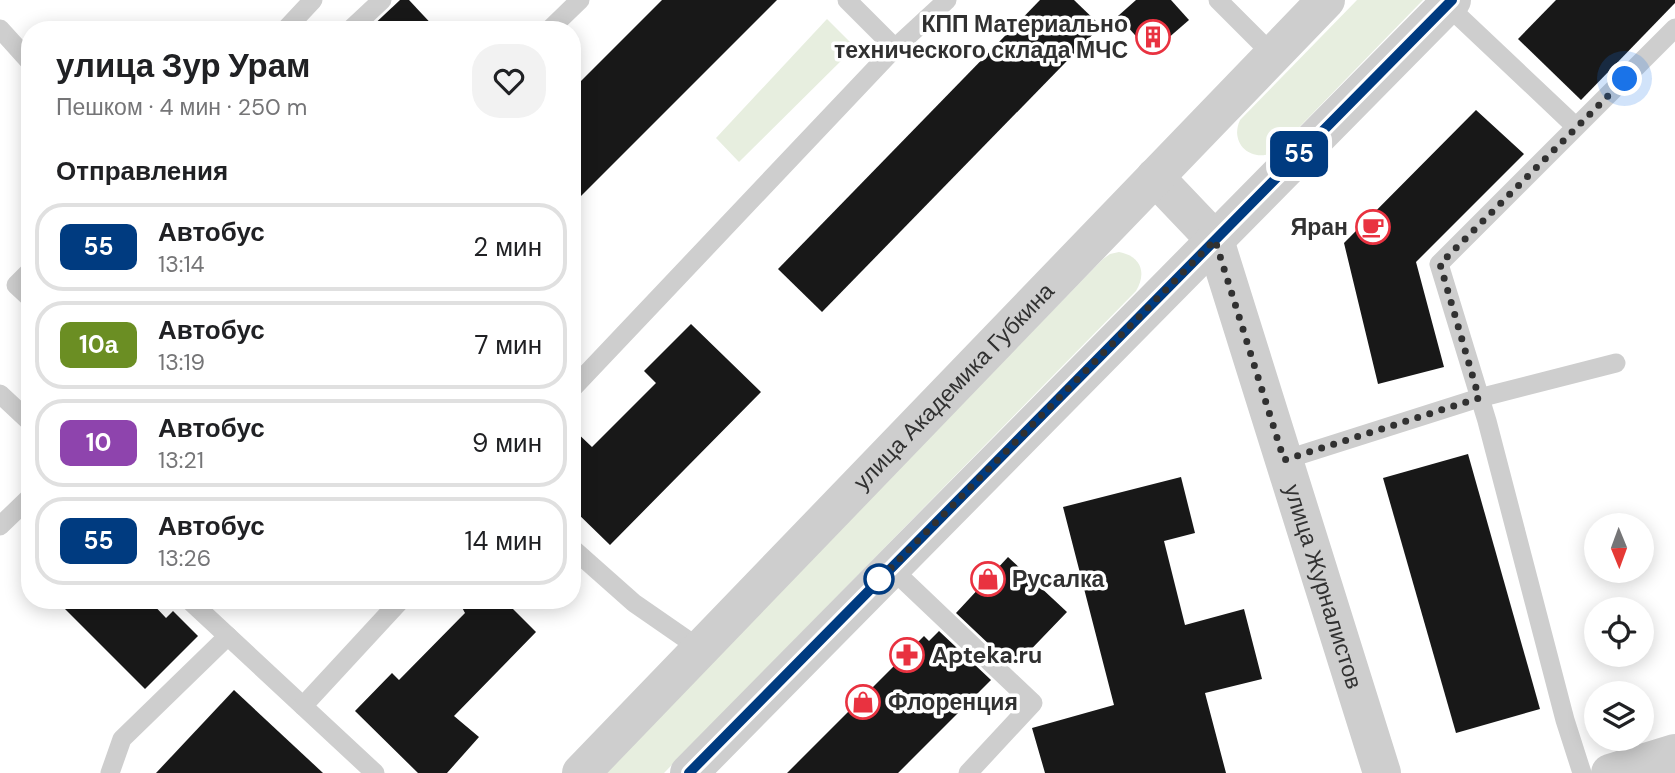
<!DOCTYPE html>
<html lang="ru">
<meta charset="utf-8">
<style>
:root{--surface:#fff;--page:#f2f2f2;--text:#202124;--muted:#757577;--line:#e0e0e0}
body{margin:0;font-family:"DM Sans",sans-serif;background:var(--page);color:var(--text);height:100vh;display:flex;flex-direction:column;font-size:26px;white-space:nowrap}
*{box-sizing:border-box;margin:0}
p{font-size:23px;color:var(--muted)}
.icon{flex:none;width:38px;height:38px;fill:none;stroke:currentColor;stroke-width:2;stroke-linecap:round;stroke-linejoin:round}
.map{position:relative;flex:1;overflow:hidden}
.drawer{position:absolute;left:21px;top:21px;width:560px;height:588px;display:flex;flex-direction:column;background:var(--surface);border-radius:28px;box-shadow:0 4px 18px #0003}
.drawer>*{flex:none}
.badge{padding:0 14px;border-radius:10px;font-size:24px;line-height:46px}
.needle{width:46px;rotate:179deg}
.tools{position:absolute;left:1584px;top:513px;display:grid;gap:14px}
.tools a{display:grid;place-items:center;width:70px;height:70px;border-radius:50%;background:var(--surface);box-shadow:0 4px 18px #0003;font-size:35px}
.you{position:absolute;width:35px;height:35px;margin:-18px;border:5px solid #fff;border-radius:50%;background:#1a73e8;box-shadow:0 0 0 10px #1a73e833}
.map>.badge{position:absolute;translate:-50% -50%;box-shadow:0 0 0 4px #fff}
h2{padding:0 35px;font-size:26px;line-height:63px}
.round{display:grid;place-items:center;flex:none;width:74px;height:74px;border-radius:28px;background:var(--page)}
.overview{display:flex;align-items:center;justify-content:space-between;height:119px;padding:0 35px}
h1{font-size:33px;font-weight:800;line-height:52px}
ul{padding:0;list-style:none}
li{display:flex;align-items:center;gap:21px;height:88px;margin:0 14px 10px;padding:0 21px;border:4px solid var(--line);border-radius:28px}
li div{flex:1}
li b{display:block;font-size:26px}
li em{font-style:normal}
li .badge{min-width:77px;font-weight:700;text-align:center}
.map>svg:first-child{display:block}
.green{fill:#e7eedf}
.building{fill:#181818}
.lines{fill:none;stroke-linecap:round;stroke-linejoin:round}
.service{stroke:#cecece;stroke-width:19}
.minor{stroke:#cecece;stroke-width:38}
.tertiary{stroke:#cecece;stroke-width:38}
.line-casing{stroke:#fff;stroke-width:16}
.line{stroke:#003b80;stroke-width:10}
.walk{stroke:#313131;stroke-width:7;stroke-dasharray:0 12.6}
.stop-dot{fill:#fff;stroke:#003b80;stroke-width:3.5}
.labels{text-anchor:middle;stroke-width:7;stroke-linejoin:round;paint-order:stroke}
.poi-label{font-size:23px;font-weight:bold;fill:#313131;stroke:#fff;text-anchor:start}
.street-label{font-size:23px;fill:#313131;stroke:#fff}
</style>
<div class="map">
<svg width="1675" height="773" viewBox="0 0 1675 773">
<rect width="100%" height="100%" fill="#fff"/>
<g class="green">
<path d="M1357,0H1423L1278,149C1256,166 1228,146 1240,120Z"/>
<polygon points="827,19 855,47 739,162 716,138"/>
<path d="M1119,252C1141,256 1147,273 1136,291L664,773H600L1103,259L1110,254Z"/>
</g>
<g class="building">
<polygon points="400,0 409,0 437,30 368,30"/>
<polygon points="662,0 777,0 572,205 572,90"/>
<polygon points="1040,0 1074,0 1101,26 822,312 778,269"/>
<polygon points="1136,0 1171,0 1189,20 1151,53 1118,16"/>
<polygon points="1556,0 1675,0 1675,3 1581,100 1518,39"/>
<polygon points="1476,110 1524,154 1416,262 1444,367 1378,384 1344,243"/>
<polygon points="691,324 761,392 610,545 572,508 572,428 592,447 656,383 644,371"/>
<polygon points="1468,454 1540,709 1456,733 1383,478"/>
<polygon points="1181,477 1195,533 1164,541 1185,625 1244,609 1262,679 1205,693 1226,773 1045,773 1032,728 1114,705 1063,507"/>
<polygon points="1008,557 1067,612 1015,666 1013,659 1009,663 956,613"/>
<polygon points="56,600 149,600 166,618 173,611 198,636 145,689"/>
<polygon points="458,600 504,600 536,632 454,716 479,737 447,773 418,773 355,711 392,673 399,680 465,613"/>
<polygon points="939,631 991,680 898,773 787,773 924,636 929,641"/>
<polygon points="234,690 323,773 156,773"/>
</g>
<g class="lines">
<g class="service">
<polyline points="847,0 895,48"/>
<polyline points="1218,0 1273,55"/>
<polyline points="1447,5 1575,126"/>
<polyline points="0,29 30,62"/>
<polyline points="285,30 313,0"/>
<polyline points="350,30 382,0"/>
<polyline points="549,30 580,0"/>
<polyline points="30,271 16,285 30,298"/>
<polyline points="572,389 895,48 947,0"/>
<polyline points="0,394 30,422"/>
<polyline points="1284,460 1479,398 1616,363"/>
<polyline points="0,526 30,497"/>
<polyline points="572,548 634,603 699,648"/>
<polyline points="891,568 1033,703 968,773"/>
<polyline points="189,600 375,773"/>
<polyline points="303,706 401,600"/>
<polyline points="110,773 122,739 228,636"/>
<polyline points="1582,773 1565,720 1487,421 1439,264 1675,28"/>
</g>
<polyline class="minor" points="1610,773 1675,753"/>
<g class="tertiary">
<path id="s1" d="M1155,177L1215,240L1382,773"/>
<path id="s2" d="M581,773L1326,0"/>
<polyline points="689,773 1452,0"/>
</g>
</g>
<g class="lines">
<g class="line-casing">
<polyline id="line" points="689,773 1452,0"/>
</g>
<use href="#line" class="line"/>
<polyline class="walk" points="879,579 872,587 1215,240 1284,460 1479,398 1440,264 1625,79"/>
</g>
<defs>
<g id="building-ring" transform="scale(1.75)"><circle r="9.5" fill="#fff" stroke="#e93240" stroke-width="1.5"/><path d="M-4-6H4V6H1V3H-1V6H-4ZM-2.5-4.3h1.7v1.8h-1.7ZM.8-4.3h1.7v1.8H.8ZM-2.5-1h1.7V.8h-1.7ZM.8-1h1.7V.8H.8Z" fill="#e93240"/></g>
<g id="cafe-ring" transform="scale(1.75)"><circle r="9.5" fill="#fff" stroke="#e93240" stroke-width="1.5"/><path d="M-5.5-4.5H6V0H3Q3 3.5 0 3.5H-2.5Q-5.5 3.5-5.5 0ZM3-3.2v2h1.7v-2ZM-6 4.5H4V6H-6Z" fill="#e93240"/></g>
<g id="shop-ring" transform="scale(1.75)"><circle r="9.5" fill="#fff" stroke="#e93240" stroke-width="1.5"/><path d="M-5-2.5h2.3a2.7 3.5 0 0 1 5.4 0H5L5.5 6h-11ZM-1.5-2.5h3a1.5 2.3 0 0 0-3 0Z" fill="#e93240"/></g>
<g id="pharmacy-ring" transform="scale(1.75)"><circle r="9.5" fill="#fff" stroke="#e93240" stroke-width="1.5"/><path d="M-2-6h4v4h4v4h-4v4h-4v-4h-4v-4h4Z" fill="#e93240"/></g>
</defs>
<g fill-rule="evenodd">
<use href="#building-ring" x="1153" y="37"/>
<use href="#cafe-ring" x="1373" y="227"/>
<use href="#shop-ring" x="988" y="579"/>
<use href="#pharmacy-ring" x="907" y="655"/>
<use href="#shop-ring" x="863" y="702"/>
</g>
<circle class="stop-dot" cx="879" cy="579" r="14"/>
<g class="labels">
<g class="poi-label">
<text x="1128" y="32" text-anchor="end">КПП Материально<tspan x="1128" dy="26">технического склада МЧС</tspan></text>
<text x="1348" y="235" text-anchor="end">Яран</text>
<text x="1012" y="587">Русалка</text>
<text x="932" y="663">Apteka.ru</text>
<text x="888" y="710">Флоренция</text>
</g>
<g class="street-label">
<text dy="8" stroke="none"><textPath href="#s2" startOffset="537">улица Академика Губкина</textPath></text>
<text dy="8" stroke="none"><textPath href="#s1" startOffset="450">улица Журналистов</textPath></text>
</g>
</g>
</svg>
<div class="tools">
<a><svg class="needle" viewBox="-14 -14 28 28"><path d="M0-13l5 13h-10z" fill="#e53935"/><path d="M0 13l5-13h-10z" fill="#757577"/></svg></a>
<a><svg class="icon" aria-label="locate" viewBox="0 0 24 24"><circle cx="12" cy="12" r="6"/><path d="M12 2v4M12 18v4M2 12h4M18 12h4"/></svg></a>
<a><svg class="icon" aria-label="layers" viewBox="0 0 24 24"><path d="M12 4l9 5-9 5-9-5zM3 14l9 5 9-5"/></svg></a>
</div>
<div class="you" style="left:1625px;top:79px"></div>
<b class="badge" style="left:1299px;top:154px;background:#003b80;color:#fff">55</b>
<section class="drawer">
<div class="overview"><div><h1>улица Зур Урам</h1><p>Пешком · 4 мин · 250 m</p></div><a class="round"><svg class="icon" aria-label="heart" viewBox="0 0 24 24"><path d="M12 20l-8-8c-3-5 5-10 8-4 3-6 11-1 8 4z"/></svg></a></div>
<h2>Отправления</h2>
<ul>
<li><span class="badge" style="background:#003b80;color:#fff">55</span><div><b>Автобус</b><p>13:14</p></div><em>2 мин</em></li>
<li><span class="badge" style="background:#6b8e23;color:#fff">10а</span><div><b>Автобус</b><p>13:19</p></div><em>7 мин</em></li>
<li><span class="badge" style="background:#8e44ad;color:#fff">10</span><div><b>Автобус</b><p>13:21</p></div><em>9 мин</em></li>
<li><span class="badge" style="background:#003b80;color:#fff">55</span><div><b>Автобус</b><p>13:26</p></div><em>14 мин</em></li>
</ul>
</section>
</div>
